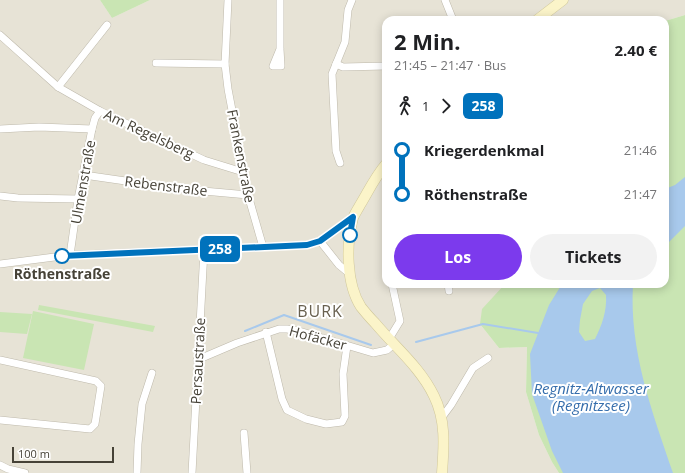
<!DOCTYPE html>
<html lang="de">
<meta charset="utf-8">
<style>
:root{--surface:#fff;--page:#f2f2f2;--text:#202124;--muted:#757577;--accent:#7c3aed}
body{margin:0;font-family:"Open Sans",sans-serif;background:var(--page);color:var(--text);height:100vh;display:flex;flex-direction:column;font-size:15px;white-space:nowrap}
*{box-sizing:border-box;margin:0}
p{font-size:13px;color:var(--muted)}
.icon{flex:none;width:22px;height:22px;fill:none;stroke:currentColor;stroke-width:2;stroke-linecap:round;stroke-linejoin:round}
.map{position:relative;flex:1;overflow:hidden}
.panel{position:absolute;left:382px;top:16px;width:287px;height:272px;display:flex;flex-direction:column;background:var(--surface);border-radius:12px;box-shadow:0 2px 10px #0003}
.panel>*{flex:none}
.badge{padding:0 8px;border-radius:6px;font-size:14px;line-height:26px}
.scale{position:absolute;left:12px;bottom:10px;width:102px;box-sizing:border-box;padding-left:4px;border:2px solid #464237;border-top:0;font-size:11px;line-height:14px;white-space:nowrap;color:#464237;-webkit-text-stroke:3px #fff;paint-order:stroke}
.map>.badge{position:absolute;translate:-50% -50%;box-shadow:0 0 0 2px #fff}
.legs{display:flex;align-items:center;gap:6px;height:44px;padding:0 12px;font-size:13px}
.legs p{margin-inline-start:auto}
.head{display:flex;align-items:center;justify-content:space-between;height:68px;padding:0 12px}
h1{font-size:22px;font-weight:700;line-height:30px}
.button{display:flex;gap:8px;margin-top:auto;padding:8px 12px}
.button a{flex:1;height:46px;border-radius:24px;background:var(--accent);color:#fff;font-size:16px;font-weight:700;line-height:46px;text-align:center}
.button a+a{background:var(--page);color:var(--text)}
ul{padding:0 12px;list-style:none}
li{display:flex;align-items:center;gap:14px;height:44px;font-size:15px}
li i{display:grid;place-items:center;width:6px;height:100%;margin:0 5px;background:currentColor}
li i::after{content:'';width:10px;height:10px;margin:-5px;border:3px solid;border-radius:50%;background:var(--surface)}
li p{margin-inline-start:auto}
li:first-child i{background:linear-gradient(#0000 50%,currentColor 0)}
li:last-child i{background:linear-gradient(currentColor 50%,#0000 0)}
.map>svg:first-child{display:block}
.residential{fill:#e7e3d6}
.green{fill:#c9e5b3}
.water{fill:#a8c9ec;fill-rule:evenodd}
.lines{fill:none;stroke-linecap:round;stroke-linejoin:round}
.stream{stroke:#a8c9ec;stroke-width:2}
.street-casing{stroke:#beb9ab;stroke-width:8}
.secondary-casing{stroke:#d0c79a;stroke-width:11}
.street{stroke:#fff;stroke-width:7}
.secondary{stroke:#fbf4c9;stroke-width:10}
.line-1-casing{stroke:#fff;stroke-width:9}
.line-1{stroke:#0072bc;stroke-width:6}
.stop-1-dot{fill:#fff;stroke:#0072bc;stroke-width:2}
.labels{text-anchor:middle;stroke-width:4;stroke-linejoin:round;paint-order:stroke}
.street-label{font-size:14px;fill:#464237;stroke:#fff}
.stop-label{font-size:14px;font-weight:bold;fill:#464237;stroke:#fff}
.water-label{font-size:15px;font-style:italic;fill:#366eac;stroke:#fff}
.quarter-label{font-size:16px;letter-spacing:1px;fill:#68604f;stroke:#fff}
</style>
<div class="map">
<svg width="685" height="473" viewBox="0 0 685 473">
<rect width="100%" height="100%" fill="#f3f1e8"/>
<polygon class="residential" points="0,0 100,0 112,18 150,0 685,0 685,15 665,21 386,20 386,284 505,284 480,324 499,348 527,347 526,392 539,435 552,462 559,473 0,473"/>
<g class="green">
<polygon points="100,0 150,0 112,18"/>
<polygon points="685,15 685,473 559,473 552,462 539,435 526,392 527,347 499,348 480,324 482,309 505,284 665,284 665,21"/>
<polygon points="39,305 155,326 153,332 38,310"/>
<polygon points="33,311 94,324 84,370 23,358"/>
<polygon points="0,312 32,314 27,334 0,332"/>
</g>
<g class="water">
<polygon points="685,177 685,226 665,246 665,189 675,185"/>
<path d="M562,284H633C629,351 652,411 673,473H563L552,451L532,394L530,354L549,305ZM600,288L606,295C607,311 602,325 595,339L585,341L579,332L580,320L583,304L592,291Z"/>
</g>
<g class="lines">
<g class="stream">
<polyline points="245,331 284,315 371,345"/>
<polyline points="416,342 483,324 538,333"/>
</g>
<g class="street-casing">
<g id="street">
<polyline points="228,0 225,64 228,89 248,195 263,247"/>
<polyline points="445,0 453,20"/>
<polyline points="0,35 58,87 100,111 204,160 243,172"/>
<polyline points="280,49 273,66 281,66 280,49 280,0"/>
<polyline points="156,63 225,64"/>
<polyline points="336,64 343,67 386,66"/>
<polyline points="58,87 107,25"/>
<polyline points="0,129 39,127 92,129"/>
<polyline points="340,163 336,151 332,74 345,42 348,10 352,0"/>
<polyline points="84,175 181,189 248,195"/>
<polyline points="0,196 18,198 78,199"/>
<polyline points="320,241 339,265 350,274"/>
<polyline points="70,255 78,199 92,129 95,118 100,111"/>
<polyline points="0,264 70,255 307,245 320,241 353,217"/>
<polyline points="448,284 449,291"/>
<polyline points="266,332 282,399 287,410 306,419 326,424 342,422 345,416 343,374 347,346"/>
<polyline points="389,339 400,321 392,284"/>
<polyline points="0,360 96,381 101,386 95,424 90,429 0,420"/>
<polyline points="197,360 237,343 279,329 287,329 299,331 373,353 387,350 394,344"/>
<polyline points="442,417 451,405 473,368 488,358"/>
<polyline points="244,433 247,473"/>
<polyline points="0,465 8,469 25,473"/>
<polyline points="137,473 138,444 142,404 152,373"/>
<polyline points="192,473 204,250"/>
</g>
</g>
<g class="secondary-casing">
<g id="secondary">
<polyline points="537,20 563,0"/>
<path d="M386,164C375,177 369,190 360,205C358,209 355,213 353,218C346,244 346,284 361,307C365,312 370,318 375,323C395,347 420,367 434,396C446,420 444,446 442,473"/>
</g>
</g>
<use href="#street" class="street"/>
<use href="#secondary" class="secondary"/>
</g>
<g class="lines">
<g class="line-1-casing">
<polyline id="line-1" points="62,256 307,245 320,241 353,217 350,235"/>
</g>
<use href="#line-1" class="line-1"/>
</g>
<g class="stop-1-dot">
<circle cx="350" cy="235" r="7"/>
<circle cx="62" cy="256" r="7"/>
</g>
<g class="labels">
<g class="street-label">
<text transform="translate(149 134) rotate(25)" y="5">Am Regelsberg</text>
<text transform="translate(241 156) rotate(79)" y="5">Frankenstraße</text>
<text transform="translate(83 182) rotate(-80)" y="5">Ulmenstraße</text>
<text transform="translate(166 186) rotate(7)" y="5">Rebenstraße</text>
<text transform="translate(318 338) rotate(15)" y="5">Hofäcker</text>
<text transform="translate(198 361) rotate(-87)" y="5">Persaustraße</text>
</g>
<g class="stop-label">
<text x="62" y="279">Röthenstraße</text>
</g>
<g class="water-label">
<text x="591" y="394">Regnitz-Altwasser<tspan x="591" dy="17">(Regnitzsee)</tspan></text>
</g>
<g class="quarter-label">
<text x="320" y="317">BURK</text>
</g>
</g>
</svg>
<div class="scale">100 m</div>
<b class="badge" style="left:220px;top:249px;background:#0072bc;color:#fff">258</b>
<section class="panel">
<div class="head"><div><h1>2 Min.</h1><p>21:45 – 21:47 · Bus</p></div><b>2.40 €</b></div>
<div class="legs"><svg class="icon" aria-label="walk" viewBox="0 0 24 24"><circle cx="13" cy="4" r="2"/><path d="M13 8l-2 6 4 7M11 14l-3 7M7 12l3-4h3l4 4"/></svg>1<svg class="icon" aria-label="forward" viewBox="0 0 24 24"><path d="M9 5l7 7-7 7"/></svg><b class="badge" style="background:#0072bc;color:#fff">258</b></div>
<ul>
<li><i style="color:#0072bc"></i><b>Kriegerdenkmal</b><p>21:46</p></li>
<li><i style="color:#0072bc"></i><b>Röthenstraße</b><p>21:47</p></li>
</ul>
<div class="button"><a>Los</a><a>Tickets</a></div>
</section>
</div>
